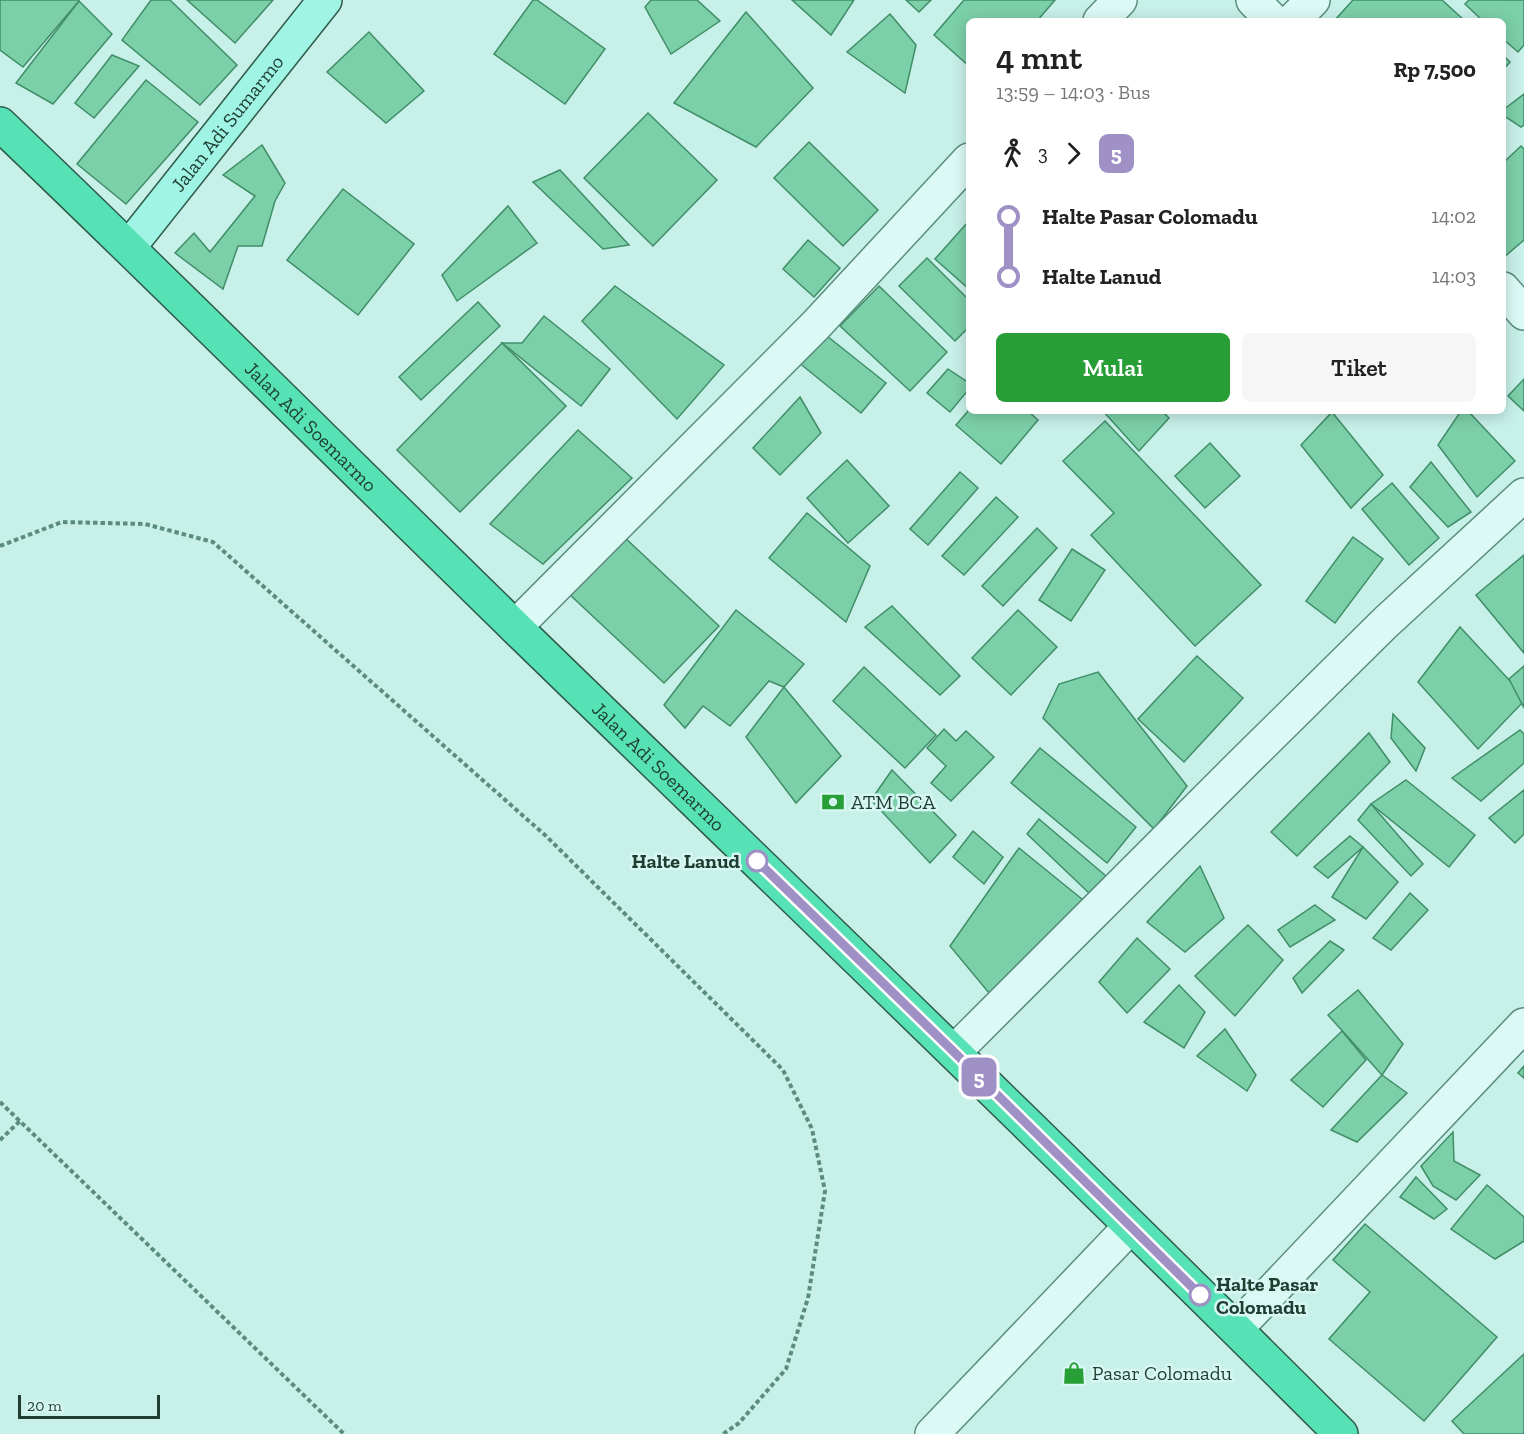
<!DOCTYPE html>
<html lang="id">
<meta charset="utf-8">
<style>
:root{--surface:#fff;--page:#f6f6f6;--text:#222;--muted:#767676;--accent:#289f36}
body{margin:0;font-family:"Zilla Slab",serif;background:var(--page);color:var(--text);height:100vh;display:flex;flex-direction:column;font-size:22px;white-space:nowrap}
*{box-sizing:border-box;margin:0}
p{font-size:20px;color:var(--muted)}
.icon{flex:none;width:33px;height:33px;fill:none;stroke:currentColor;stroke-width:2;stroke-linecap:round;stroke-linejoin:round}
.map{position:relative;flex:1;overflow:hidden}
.side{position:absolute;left:966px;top:18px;width:540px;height:396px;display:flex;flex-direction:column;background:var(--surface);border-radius:9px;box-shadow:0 3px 15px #0003}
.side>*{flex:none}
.badge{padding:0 12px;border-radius:9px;font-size:21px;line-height:39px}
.scale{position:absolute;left:18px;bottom:15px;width:142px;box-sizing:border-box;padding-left:6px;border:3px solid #1f3d31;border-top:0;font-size:16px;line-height:21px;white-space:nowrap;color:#1f3d31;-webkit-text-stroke:4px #d7f7f2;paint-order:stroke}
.map>.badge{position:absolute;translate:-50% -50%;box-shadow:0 0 0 3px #fff}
.legs{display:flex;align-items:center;gap:9px;height:66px;padding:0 30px;font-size:20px}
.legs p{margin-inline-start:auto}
.headline{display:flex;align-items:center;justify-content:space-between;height:102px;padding:0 30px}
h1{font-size:33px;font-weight:600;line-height:45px}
.cta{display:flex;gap:12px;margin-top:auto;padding:12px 30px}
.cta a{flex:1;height:69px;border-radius:9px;background:var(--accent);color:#fff;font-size:24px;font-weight:600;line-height:69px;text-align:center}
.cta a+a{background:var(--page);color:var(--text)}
ul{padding:0 30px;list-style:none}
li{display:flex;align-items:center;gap:21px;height:60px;font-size:22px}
li i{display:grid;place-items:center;width:9px;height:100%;margin:0 8px;background:currentColor}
li i::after{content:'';width:15px;height:15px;margin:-8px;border:4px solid;border-radius:50%;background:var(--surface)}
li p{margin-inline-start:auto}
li:first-child i{background:linear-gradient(#0000 50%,currentColor 0)}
li:last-child i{background:linear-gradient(currentColor 50%,#0000 0)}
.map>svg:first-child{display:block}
.building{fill:#7cd0a9;stroke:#408e68;stroke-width:1.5}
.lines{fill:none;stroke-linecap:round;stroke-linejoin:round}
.minor-casing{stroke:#5b8d7c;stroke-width:36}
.major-casing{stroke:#2f5b49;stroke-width:36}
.highway-casing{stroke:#2f5b49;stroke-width:36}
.path{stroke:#5b8d7c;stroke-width:4;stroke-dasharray:4.5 3;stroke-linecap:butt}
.minor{stroke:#dbfaf5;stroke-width:33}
.major{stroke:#9ff4e4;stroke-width:33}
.highway{stroke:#56e2b5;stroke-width:33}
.line-1-casing{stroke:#fff;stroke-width:14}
.line-1{stroke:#9f91c5;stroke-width:9}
.stop-1-dot{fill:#fff;stroke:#9f91c5;stroke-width:3}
.labels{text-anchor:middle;stroke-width:5;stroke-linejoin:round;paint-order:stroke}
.street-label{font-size:20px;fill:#1f3d31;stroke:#d7f7f2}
.poi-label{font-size:20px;fill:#1f3d31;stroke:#d7f7f2;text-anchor:start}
.stop-label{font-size:20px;font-weight:bold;fill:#1f3d31;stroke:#d7f7f2;text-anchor:end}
</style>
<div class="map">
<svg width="1524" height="1434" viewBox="0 0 1524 1434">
<rect width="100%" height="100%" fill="#c7f0e9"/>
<g class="building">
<polygon points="0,0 78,0 79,1 23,67 0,50"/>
<polygon points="151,0 170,0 237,65 200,105 122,40"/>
<polygon points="187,0 273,0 235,43"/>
<polygon points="533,0 537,0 605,49 565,104 494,54"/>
<polygon points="651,0 697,0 720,21 671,54 645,7"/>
<polygon points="792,0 854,0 831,35"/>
<polygon points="906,0 931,0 919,12"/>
<polygon points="964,0 1055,0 1037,21 969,21 969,66 934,35"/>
<polygon points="1353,0 1442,0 1465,21 1334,21"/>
<polygon points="1469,0 1524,0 1524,45 1518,52 1503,39 1503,21 1483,21 1465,4"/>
<polygon points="79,1 112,34 53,104 16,83"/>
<polygon points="746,12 813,88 756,147 674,103"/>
<polygon points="890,14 916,45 905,93 847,52"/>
<polygon points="369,32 424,91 386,123 327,72"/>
<polygon points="112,55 139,66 94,118 75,103"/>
<polygon points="1503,55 1510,62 1503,70"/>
<polygon points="146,80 198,122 126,204 77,164"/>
<polygon points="1524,94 1524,125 1521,127 1503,115 1503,110"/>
<polygon points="648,113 717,180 653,246 584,178"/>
<polygon points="809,142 878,210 843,246 774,178"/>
<polygon points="262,145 285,183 275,201 262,246 238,246 223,289 175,253 194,233 210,252 255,196 223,175"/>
<polygon points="1521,146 1524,149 1524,240 1503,258 1503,163"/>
<polygon points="560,170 629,245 603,249 533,182"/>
<polygon points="343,189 414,244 358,315 287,260"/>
<polygon points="508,206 537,243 457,301 442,275"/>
<polygon points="967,223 969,225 969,289 935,259"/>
<polygon points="808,240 840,268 814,297 783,269"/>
<polygon points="927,258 969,300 969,327 955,341 899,286"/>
<polygon points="615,286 724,365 677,419 582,321"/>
<polygon points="879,286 947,352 910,391 840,326"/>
<polygon points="478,302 500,326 421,400 399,377"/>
<polygon points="544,316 610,369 581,406 502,343 522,343"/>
<polygon points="822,332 886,383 861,413 798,362"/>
<polygon points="502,343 566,406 460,512 397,450"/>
<polygon points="948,369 969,383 969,389 950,412 927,393"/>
<polygon points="1524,379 1524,411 1508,396"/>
<polygon points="800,397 821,433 780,475 753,448"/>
<polygon points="969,410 1028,411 1038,420 1001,464 956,425"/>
<polygon points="1103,411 1162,411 1169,418 1139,451"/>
<polygon points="1461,411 1468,411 1515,461 1477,497 1438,445"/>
<polygon points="1332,412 1383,475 1351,508 1301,445"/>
<polygon points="1105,421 1261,585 1195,646 1091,535 1114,513 1063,461"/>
<polygon points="578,430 632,478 543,564 490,524"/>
<polygon points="1210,443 1240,476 1205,508 1175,476"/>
<polygon points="847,460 889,506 848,543 807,498"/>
<polygon points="1431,462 1471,512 1448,527 1410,487"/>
<polygon points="960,472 978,488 928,545 910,529"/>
<polygon points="1392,483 1439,538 1409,565 1362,509"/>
<polygon points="996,497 1018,517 964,575 942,556"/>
<polygon points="807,513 870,566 846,622 769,558"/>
<polygon points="1037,528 1057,548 1003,606 982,586"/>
<polygon points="622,535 719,626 664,683 568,593"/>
<polygon points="1353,537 1383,559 1335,623 1306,601"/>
<polygon points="1072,549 1105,570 1071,621 1039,600"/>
<polygon points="1524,555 1524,653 1476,595"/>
<polygon points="892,606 960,676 940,695 865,627"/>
<polygon points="736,610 804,664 784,687 769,681 730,726 703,706 685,728 664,705"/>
<polygon points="1018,610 1057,647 1011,695 972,658"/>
<polygon points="1460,627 1524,696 1524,701 1478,749 1418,682"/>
<polygon points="1197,656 1243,698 1184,762 1138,719"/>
<polygon points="1524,666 1524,708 1509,679"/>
<polygon points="864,667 936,735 905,768 833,701"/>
<polygon points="1098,672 1187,786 1154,829 1043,718 1059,684"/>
<polygon points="784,687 841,756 796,803 746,737"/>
<polygon points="1393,714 1425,748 1416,771 1391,738"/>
<polygon points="944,729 956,741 966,731 994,757 951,801 931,783 946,766 927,748"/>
<polygon points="1520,730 1524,734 1524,763 1481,801 1452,778"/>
<polygon points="1369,733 1390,762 1297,856 1271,832"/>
<polygon points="1040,748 1136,827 1107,863 1011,783"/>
<polygon points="892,770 956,835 930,863 871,800"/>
<polygon points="1406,780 1475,835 1449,867 1371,804"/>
<polygon points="1524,790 1524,834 1515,843 1489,818"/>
<polygon points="1371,804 1423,864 1411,876 1358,820"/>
<polygon points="1039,819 1106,876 1089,893 1027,834"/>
<polygon points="973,831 1003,857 984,884 953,857"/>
<polygon points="1350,836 1363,847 1328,878 1314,867"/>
<polygon points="1363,847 1398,882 1366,919 1332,897"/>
<polygon points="1019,848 1088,904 994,999 950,946"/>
<polygon points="1200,866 1224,918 1185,952 1147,922"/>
<polygon points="1410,893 1428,910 1391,950 1373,938"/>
<polygon points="1315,905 1335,920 1290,947 1278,930"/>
<polygon points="1248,925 1283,960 1235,1016 1195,976"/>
<polygon points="1137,938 1170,969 1127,1013 1099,982"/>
<polygon points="1330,941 1344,950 1302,993 1293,978"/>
<polygon points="1179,985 1205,1012 1184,1048 1144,1022"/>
<polygon points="1358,990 1403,1044 1382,1075 1328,1015"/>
<polygon points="1225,1029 1256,1075 1247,1091 1197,1056"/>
<polygon points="1342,1031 1366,1060 1323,1107 1291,1080"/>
<polygon points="1524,1066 1524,1078 1518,1073"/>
<polygon points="1382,1075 1407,1093 1357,1142 1331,1130"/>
<polygon points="1453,1132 1454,1161 1480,1175 1456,1200 1433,1186 1421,1166"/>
<polygon points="1416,1177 1447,1209 1434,1219 1400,1197"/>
<polygon points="1487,1185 1524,1217 1524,1241 1495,1259 1451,1229"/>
<polygon points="1365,1224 1497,1337 1424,1421 1329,1339 1370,1292 1333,1260"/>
<polygon points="1524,1354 1524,1434 1464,1434 1452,1421"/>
</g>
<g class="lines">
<g class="minor-casing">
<g id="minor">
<polyline points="1253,0 1273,21"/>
<polyline points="1100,21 1120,0"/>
<polyline points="1292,21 1313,0"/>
<polyline points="1503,289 1524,313"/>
<polyline points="515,627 816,325 969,160"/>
<polyline points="954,1052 1235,771 1385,623 1524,495"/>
<polyline points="1236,1329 1524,1025"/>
<polyline points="932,1434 1130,1227"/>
</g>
</g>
<g class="major-casing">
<g id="major">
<path id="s1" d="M129,247L325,0"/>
</g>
</g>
<g class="highway-casing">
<g id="highway">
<path id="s2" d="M0,124C175,291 346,462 519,631C794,898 1070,1163 1341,1434"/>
</g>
</g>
<g class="path">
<polyline points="0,546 62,522 145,524 213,542 546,836 783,1070 812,1129 825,1191 808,1298 786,1369 739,1423 723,1434"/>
<polyline points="0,1102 344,1434"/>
<polyline points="0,1140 20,1121"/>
</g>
<use href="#minor" class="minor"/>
<use href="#major" class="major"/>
<use href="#highway" class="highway"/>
</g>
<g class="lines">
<g class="line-1-casing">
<polyline id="line-1" points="757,861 954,1052 1200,1295"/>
</g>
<use href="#line-1" class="line-1"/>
</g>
<defs>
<g id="bank-bare" transform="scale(1.8)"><path d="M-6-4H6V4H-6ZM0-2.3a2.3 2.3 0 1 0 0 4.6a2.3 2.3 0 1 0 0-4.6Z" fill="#289f36" stroke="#d7f7f2" stroke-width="2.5" paint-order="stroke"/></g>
<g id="shop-bare" transform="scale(1.8)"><path d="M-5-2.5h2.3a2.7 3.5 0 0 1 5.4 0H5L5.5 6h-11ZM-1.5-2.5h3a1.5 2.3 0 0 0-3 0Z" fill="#289f36" stroke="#d7f7f2" stroke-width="2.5" paint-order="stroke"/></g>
</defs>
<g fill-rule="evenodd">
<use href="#bank-bare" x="833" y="802"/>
<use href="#shop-bare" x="1074" y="1373"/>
</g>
<g class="stop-1-dot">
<circle cx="757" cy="861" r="10"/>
<circle cx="1200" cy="1295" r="10"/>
</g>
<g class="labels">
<g class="street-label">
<text dy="7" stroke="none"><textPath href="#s1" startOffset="158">Jalan Adi Sumarmo</textPath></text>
<text dy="7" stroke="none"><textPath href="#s2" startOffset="434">Jalan Adi Soemarmo</textPath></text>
<text dy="7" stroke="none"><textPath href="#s2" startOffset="920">Jalan Adi Soemarmo</textPath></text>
</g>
<g class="poi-label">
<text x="851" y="809">ATM BCA</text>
<text x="1092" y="1380">Pasar Colomadu</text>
</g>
<g class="stop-label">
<text x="740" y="868">Halte Lanud</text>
<text x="1216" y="1291" text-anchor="start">Halte Pasar<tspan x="1216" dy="23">Colomadu</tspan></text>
</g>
</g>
</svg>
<div class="scale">20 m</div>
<b class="badge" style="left:979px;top:1077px;background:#9f91c5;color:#fff">5</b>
<section class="side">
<div class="headline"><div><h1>4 mnt</h1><p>13:59 – 14:03 · Bus</p></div><b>Rp 7,500</b></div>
<div class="legs"><svg class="icon" aria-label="walk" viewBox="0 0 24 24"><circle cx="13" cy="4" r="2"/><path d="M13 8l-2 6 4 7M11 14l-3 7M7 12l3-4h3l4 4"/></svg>3<svg class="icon" aria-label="forward" viewBox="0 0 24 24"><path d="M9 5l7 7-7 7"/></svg><b class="badge" style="background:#9f91c5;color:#fff">5</b></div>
<ul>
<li><i style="color:#9f91c5"></i><b>Halte Pasar Colomadu</b><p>14:02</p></li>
<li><i style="color:#9f91c5"></i><b>Halte Lanud</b><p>14:03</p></li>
</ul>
<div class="cta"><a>Mulai</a><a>Tiket</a></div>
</section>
</div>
